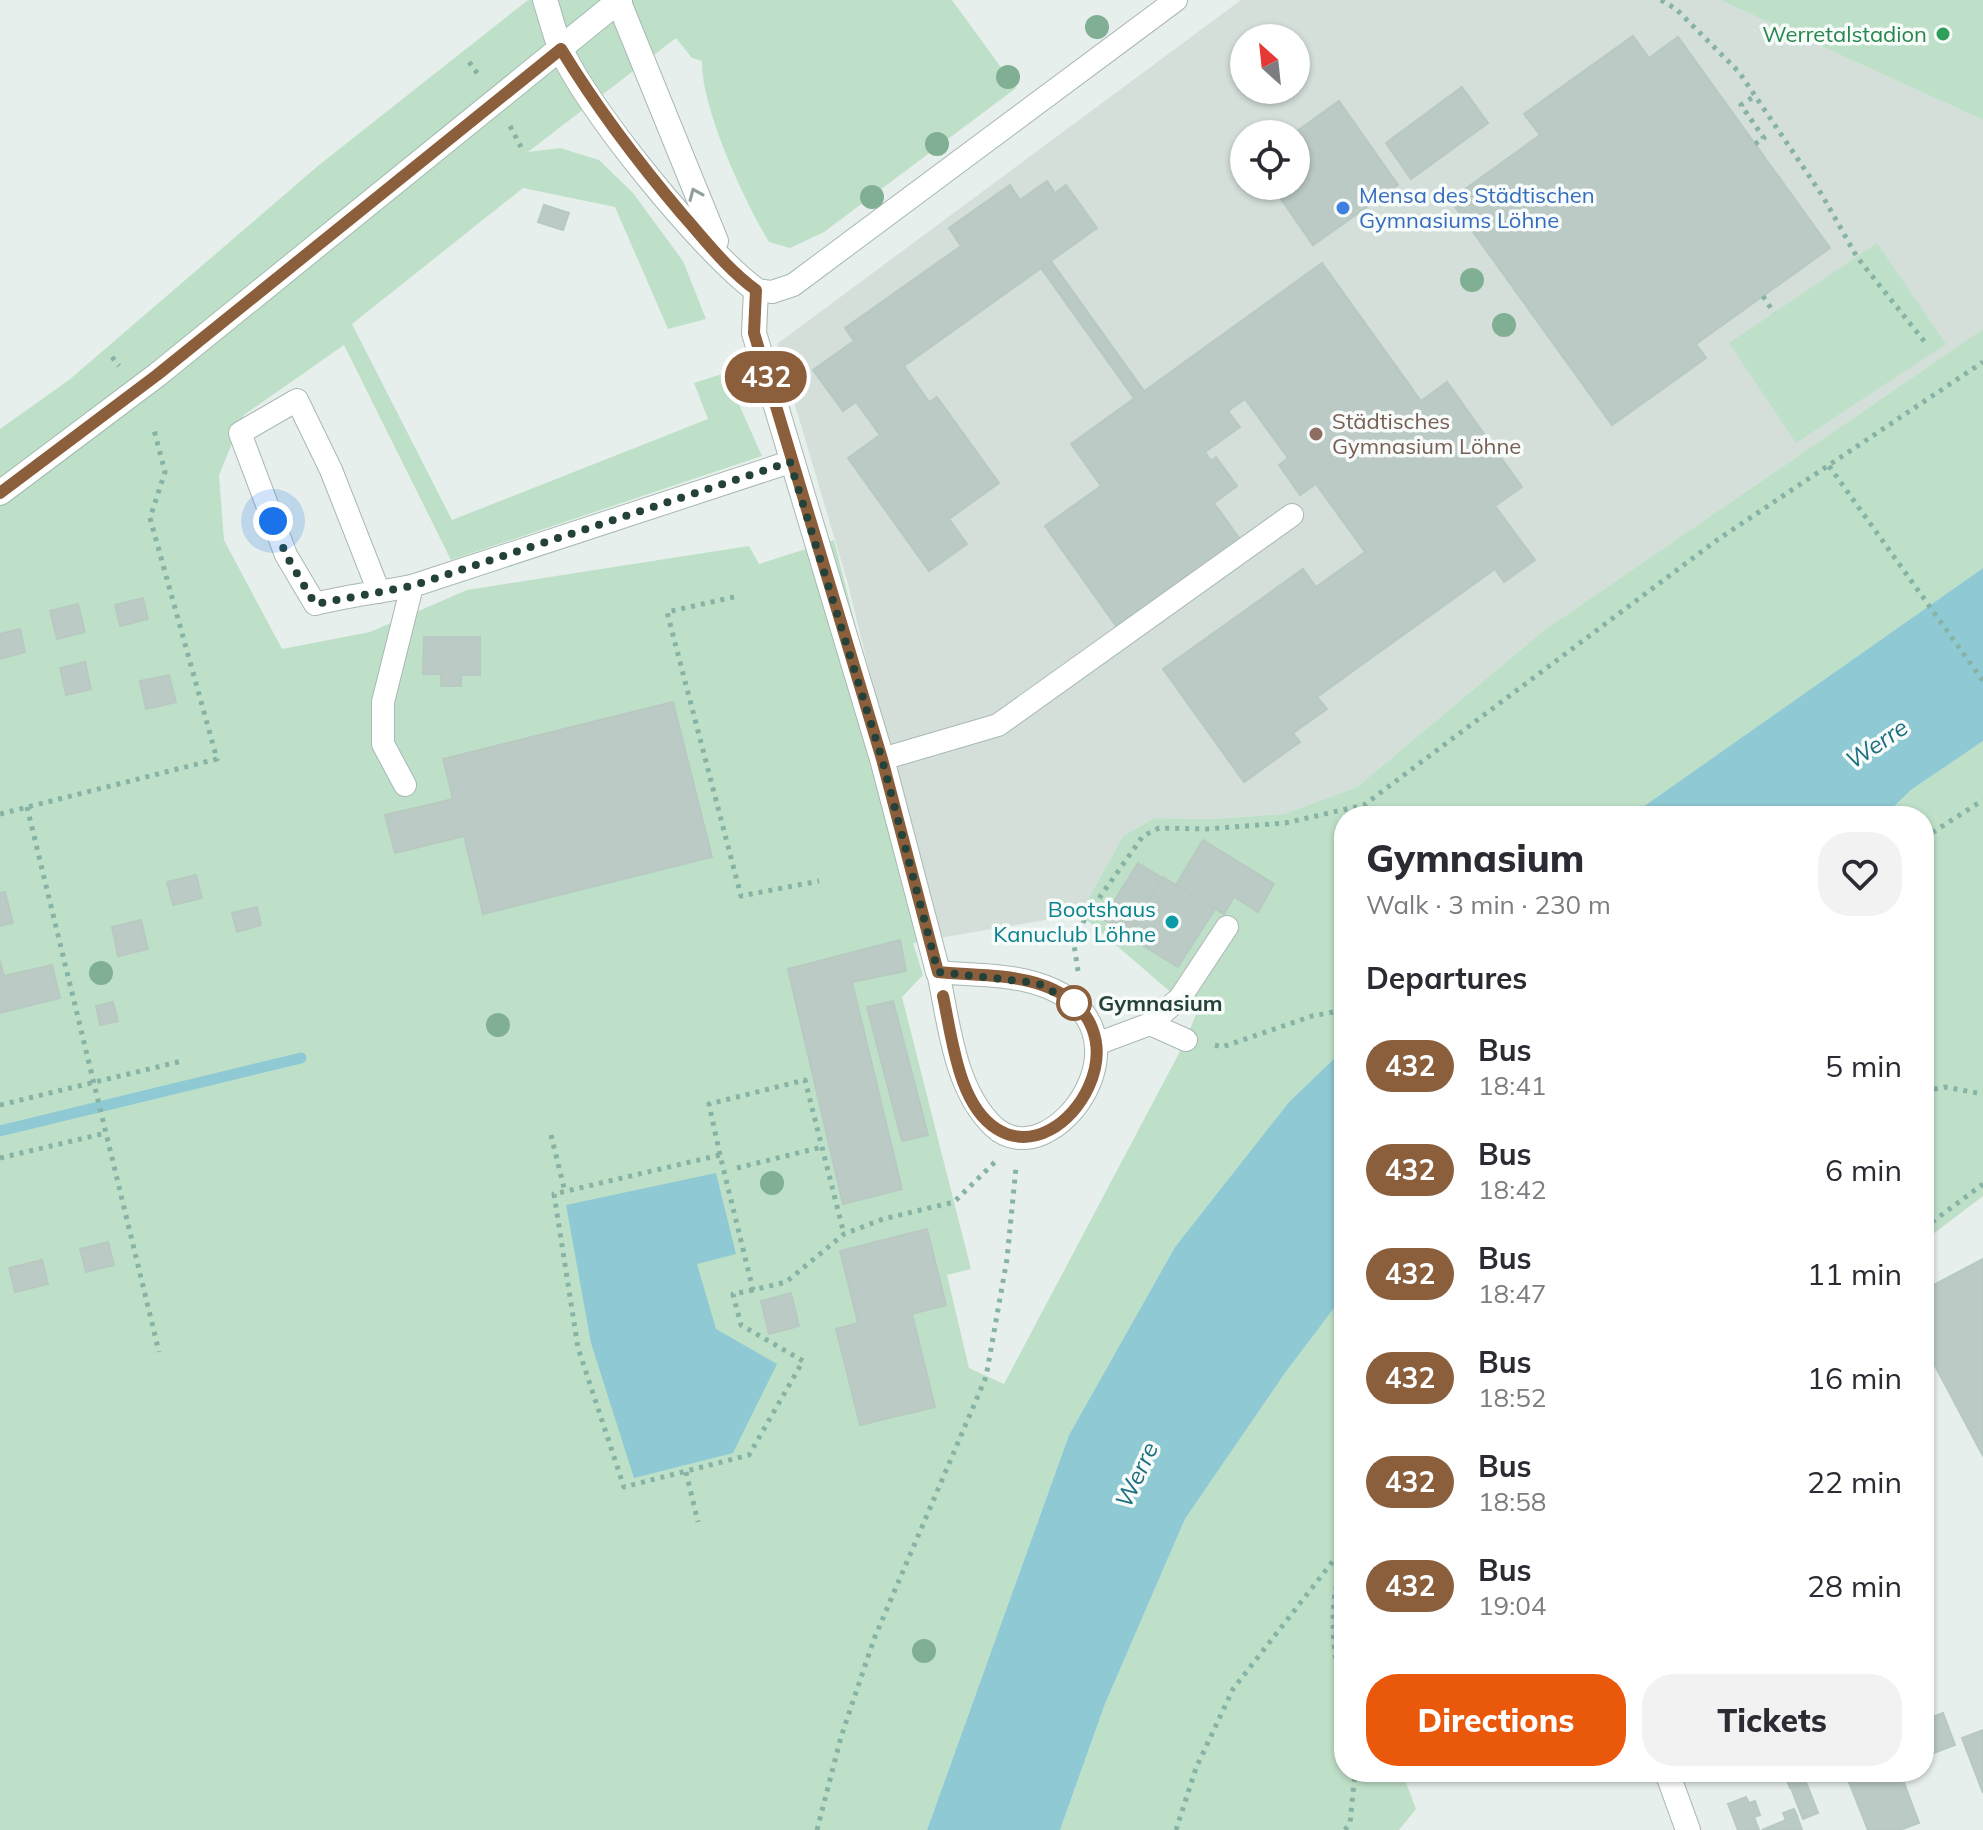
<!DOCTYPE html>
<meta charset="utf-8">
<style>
:root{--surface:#fff;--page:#f2f2f3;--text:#2b2b33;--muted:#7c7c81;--accent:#ea580c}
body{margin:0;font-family:Mulish,sans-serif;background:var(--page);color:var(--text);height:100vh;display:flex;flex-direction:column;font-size:30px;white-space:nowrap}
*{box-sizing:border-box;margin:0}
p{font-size:26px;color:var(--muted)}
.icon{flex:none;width:44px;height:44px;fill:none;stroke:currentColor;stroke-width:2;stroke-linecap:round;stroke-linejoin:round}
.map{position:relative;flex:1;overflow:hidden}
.details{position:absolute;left:1334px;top:806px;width:600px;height:976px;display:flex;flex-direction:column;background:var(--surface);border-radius:32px;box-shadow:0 2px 6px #0004}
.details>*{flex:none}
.badge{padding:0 16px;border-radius:26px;font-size:28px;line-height:52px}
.needle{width:52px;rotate:333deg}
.fabs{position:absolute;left:1230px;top:24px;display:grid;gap:16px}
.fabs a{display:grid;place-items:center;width:80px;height:80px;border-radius:50%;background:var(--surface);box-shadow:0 2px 6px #0004;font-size:40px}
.you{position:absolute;width:40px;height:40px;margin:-20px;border:6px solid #fff;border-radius:50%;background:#1a73e8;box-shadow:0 0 0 12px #1a73e833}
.map>.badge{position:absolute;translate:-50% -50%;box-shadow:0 0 0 4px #fff}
h2{padding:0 32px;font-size:30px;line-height:72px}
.round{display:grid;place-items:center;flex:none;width:84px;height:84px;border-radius:32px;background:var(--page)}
.summary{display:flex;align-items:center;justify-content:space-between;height:136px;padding:0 32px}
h1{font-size:38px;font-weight:800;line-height:60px}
.cta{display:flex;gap:16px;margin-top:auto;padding:16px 32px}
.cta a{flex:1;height:92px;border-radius:32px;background:var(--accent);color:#fff;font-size:32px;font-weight:800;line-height:92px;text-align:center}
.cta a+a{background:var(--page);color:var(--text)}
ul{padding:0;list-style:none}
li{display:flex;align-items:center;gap:24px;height:104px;padding:0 32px}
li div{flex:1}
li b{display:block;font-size:30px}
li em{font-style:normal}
li .badge{min-width:88px;font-weight:700;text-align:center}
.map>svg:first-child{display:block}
.built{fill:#d4dfda;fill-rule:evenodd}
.green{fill:#bfe0c8}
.water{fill:#8ec9d4}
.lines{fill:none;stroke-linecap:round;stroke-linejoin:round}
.stream{stroke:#8ec9d4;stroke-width:11}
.building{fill:#bbcac4;stroke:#b8c9c2;stroke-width:2}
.service-casing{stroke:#a8b8b2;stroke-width:24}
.minor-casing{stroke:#a8b8b2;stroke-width:26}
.secondary-casing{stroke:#a4bbb3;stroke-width:26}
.path{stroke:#86b3a5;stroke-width:5;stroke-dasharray:4 6;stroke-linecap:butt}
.service{stroke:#fff;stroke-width:22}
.minor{stroke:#fff;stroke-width:24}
.secondary{stroke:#fff;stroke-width:24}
.tree{fill:#80af93}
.oneway{stroke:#92a09c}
.line-casing{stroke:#fff;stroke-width:18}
.line{stroke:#8b5e3c;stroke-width:12}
.walk{stroke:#24423a;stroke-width:8;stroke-dasharray:0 14.4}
.leisure-dot{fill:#2e9e5b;stroke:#f7fbf9;stroke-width:3}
.shop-dot{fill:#3f7fe0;stroke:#f7fbf9;stroke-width:3}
.education-dot{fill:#8d6e63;stroke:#f7fbf9;stroke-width:3}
.culture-dot{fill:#0f9aa8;stroke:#f7fbf9;stroke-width:3}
.stop-dot{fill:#fff;stroke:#8b5e3c;stroke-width:4}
.labels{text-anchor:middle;stroke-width:7;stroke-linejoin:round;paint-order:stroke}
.leisure-label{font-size:22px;fill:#27864d;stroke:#f7fbf9;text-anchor:end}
.shop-label{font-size:22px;fill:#366cbe;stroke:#f7fbf9;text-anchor:start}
.education-label{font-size:22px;fill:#785e54;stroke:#f7fbf9;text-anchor:start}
.culture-label{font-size:22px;fill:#0d838f;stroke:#f7fbf9;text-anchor:end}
.stop-label{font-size:22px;font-weight:bold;fill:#24423a;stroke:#f7fbf9;text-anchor:start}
.water-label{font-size:24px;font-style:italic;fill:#1c6f80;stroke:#f7fbf9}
</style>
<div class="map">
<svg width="1983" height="1830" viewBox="0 0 1983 1830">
<rect width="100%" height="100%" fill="#e6efeb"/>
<path class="built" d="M1241,0H1720L1983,120V329L1543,631L1357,787L1284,814L1212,819L1154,818L1123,836L1080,914L934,939L848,584L777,344ZM1244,38H1296V90H1244ZM1244,134H1296V186H1244Z"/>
<g class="green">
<path d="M528,0H952L1016,88L824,232L790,248L769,242C744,200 701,108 702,61L692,58L676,38L528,152L560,148L599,160L633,193L683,261L706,319L668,329L615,207L523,188L352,324L452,520L708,419L694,383L725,373L762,456L451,560L344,345L244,415L219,475L224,540L282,649L370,632L467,590L749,546L759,564L834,540L934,939L913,943L923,975L902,997L971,1269L947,1275L969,1368L1004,1384L1186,1040L1196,1014L1080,914L1123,836L1154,818L1212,819L1284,814L1357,787L1543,631L1983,329V568L1630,816H1344V1049L1289,1102L1175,1247L1069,1435L927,1830H0V429L69,380L319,165Z"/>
<polygon points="1720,0 1983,0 1983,120"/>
<polygon points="1877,243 1946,344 1796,443 1729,343"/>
<polygon points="1983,741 1983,1196 1924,1241 1924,816 1884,816 1911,790"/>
<polygon points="1344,1295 1344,1772 1402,1772 1416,1809 1399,1830 1060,1830 1105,1704 1185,1519 1285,1373"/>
</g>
<g class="water">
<polygon points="1983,568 1983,741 1911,790 1884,816 1630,816"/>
<polygon points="1344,1049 1344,1295 1285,1373 1185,1519 1105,1704 1060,1830 927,1830 1069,1435 1175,1247 1289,1102"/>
<polygon points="716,1173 736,1254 697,1264 716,1329 777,1364 733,1453 634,1478 591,1343 566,1205"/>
</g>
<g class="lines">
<polyline class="stream" points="0,1131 301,1058"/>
</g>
<g class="building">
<polygon points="1633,36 1649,58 1678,37 1830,248 1696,344 1706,358 1612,425 1450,200 1540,135 1524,114"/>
<polygon points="1462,87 1488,123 1411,179 1386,143"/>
<polygon points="1339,101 1398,185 1313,245 1272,186 1296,186 1296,134 1293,134"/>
<polygon points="1047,181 1055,193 1066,185 1097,228 904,366 929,402 937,397 999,483 949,519 967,544 929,571 848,458 880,435 856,402 843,411 813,370 854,341 845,328 961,246 949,228 1010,185 1020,200"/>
<polygon points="544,205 569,213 563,230 538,222"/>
<polygon points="1051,261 1144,391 1134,398 1041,268"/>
<polygon points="1322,263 1421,401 1447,382 1522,487 1495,506 1535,560 1504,582 1495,569 1317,697 1327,709 1293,733 1300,742 1244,782 1163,669 1303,569 1316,587 1365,552 1316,484 1300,495 1279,465 1288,458 1245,399 1228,411 1240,427 1205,452 1211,461 1216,457 1237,486 1214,503 1242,542 1119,630 1045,526 1101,486 1071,444"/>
<polygon points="143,598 148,619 120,626 115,605"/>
<polygon points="78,604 85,632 57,639 50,611"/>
<polygon points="20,629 25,652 0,659 0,634"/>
<polygon points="424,637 480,637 480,675 461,675 461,686 441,686 441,674 423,674"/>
<polygon points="85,662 91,689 66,695 60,668"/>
<polygon points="169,675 176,702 146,709 140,681"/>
<polygon points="673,702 712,857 483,914 464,836 395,853 385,815 453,799 443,759"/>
<polygon points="1203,840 1274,884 1258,912 1234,897 1224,914 1176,885"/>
<polygon points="1138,863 1164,879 1129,935 1103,919"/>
<polygon points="196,875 202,898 173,905 167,882"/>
<polygon points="1163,877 1215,909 1178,967 1127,936"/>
<polygon points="5,892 13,923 0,926 0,893"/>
<polygon points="257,907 261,925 237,932 232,913"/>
<polygon points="141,920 148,949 118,956 112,927"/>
<polygon points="900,940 906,971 852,982 902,1189 843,1204 788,969"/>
<polygon points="0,961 4,976 52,965 60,998 0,1013"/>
<polygon points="893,1001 928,1135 902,1141 867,1007"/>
<polygon points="113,1002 118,1021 100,1025 96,1006"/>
<polygon points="927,1229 946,1305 912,1314 935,1407 860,1425 836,1329 858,1323 840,1251"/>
<polygon points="108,1242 114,1265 86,1272 80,1249"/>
<polygon points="1983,1259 1983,1456 1924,1345 1924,1290"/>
<polygon points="42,1260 48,1284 15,1292 9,1268"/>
<polygon points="791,1293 799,1326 769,1334 761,1301"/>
<polygon points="1943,1713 1955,1745 1934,1753 1924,1720"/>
<polygon points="1983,1730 1983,1793 1962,1738"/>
<polygon points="1797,1772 1802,1784 1790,1788 1785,1775"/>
<polygon points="1856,1772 1875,1772 1859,1778"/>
<polygon points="1875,1772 1900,1772 1919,1823 1900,1830 1868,1830 1849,1782"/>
<polygon points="1806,1782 1818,1813 1803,1819 1791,1788"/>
<polygon points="1746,1797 1749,1803 1755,1801 1760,1815 1754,1817 1759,1830 1738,1830 1728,1804"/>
<polygon points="1794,1809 1797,1816 1786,1820 1783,1813"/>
<polygon points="1797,1816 1802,1830 1762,1830 1786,1820"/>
</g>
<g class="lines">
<g class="service-casing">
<g id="service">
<polyline points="756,290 772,292 793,285 1176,0"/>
<path d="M379,592L331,470L297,400L240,433L286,555L315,604C347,596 380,592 412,586"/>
<polyline points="882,759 998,725 1292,515"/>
<polyline points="405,785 383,744 383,702 412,586 790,462"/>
<path d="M938,972C970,975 1005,974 1035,983C1167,1022 1053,1183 993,1126C954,1088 949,1023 938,972Z"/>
<polyline points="1150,1024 1186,1040"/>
<polyline points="1099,1043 1150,1024 1180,998 1227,927"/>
</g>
</g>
<g class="minor-casing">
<g id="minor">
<path d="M545,0C550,15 554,32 560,47C585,107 704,252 756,290L754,333L882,759L938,972"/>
<polyline points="618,0 716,241"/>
<polyline points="1667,1772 1688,1830"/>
</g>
</g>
<g class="secondary-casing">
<polyline id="secondary" points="0,493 157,375 620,0"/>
</g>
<g class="path">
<polyline points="1661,0 1676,9 1739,72 1822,195 1857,257 1928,346"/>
<polyline points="469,62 480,77"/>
<polyline points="510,126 521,147"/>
<polyline points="1755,144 1764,138 1741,105 1756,95"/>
<polyline points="1763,296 1774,313"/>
<polyline points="112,357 119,366"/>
<polyline points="1829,466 1983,681"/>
<polyline points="734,597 667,612 741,896 819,881"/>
<polyline points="27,807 159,1352"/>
<polyline points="0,814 217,759 150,518 165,472 153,426"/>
<polyline points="1924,838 1983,800"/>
<polyline points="1078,971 1074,945 1085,918 1143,836 1159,828 1207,829 1285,823 1364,805 1717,540 1983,362"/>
<polyline points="1215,1045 1222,1047 1312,1016 1344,1010"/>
<polyline points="1924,1091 1945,1087 1983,1094"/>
<polyline points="0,1105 182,1061"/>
<polyline points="551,1135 565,1192"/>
<polyline points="720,1155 709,1104 805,1080 844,1234"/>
<polyline points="0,1158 106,1133"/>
<polyline points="737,1168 822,1147"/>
<polyline points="1924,1228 1983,1184"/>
<polyline points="753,1290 733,1294 741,1325 803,1361 749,1455 624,1487 578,1348 554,1194 720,1155 753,1290 786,1282 844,1234 883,1219 954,1202 998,1159"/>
<polyline points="686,1472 698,1522"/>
<path d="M1344,1556C1327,1607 1332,1649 1344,1701"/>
<polyline points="817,1830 841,1737 874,1639 986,1377 1007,1259 1016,1167"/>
<polyline points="1176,1830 1196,1768 1233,1689 1344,1547"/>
<polyline points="1345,1830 1350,1823 1355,1772"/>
</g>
<use href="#service" class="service"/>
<use href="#minor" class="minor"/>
<use href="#secondary" class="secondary"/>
</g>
<g class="tree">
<circle cx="1097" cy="27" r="12"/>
<circle cx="1008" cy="77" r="12"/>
<circle cx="937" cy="144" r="12"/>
<circle cx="872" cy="197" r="12"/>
<circle cx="1472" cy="280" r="12"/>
<circle cx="1504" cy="325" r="12"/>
<circle cx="101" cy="973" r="12"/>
<circle cx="498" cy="1025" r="12"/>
<circle cx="772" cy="1183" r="12"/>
<circle cx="924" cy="1651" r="12"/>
</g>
<defs><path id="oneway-chevron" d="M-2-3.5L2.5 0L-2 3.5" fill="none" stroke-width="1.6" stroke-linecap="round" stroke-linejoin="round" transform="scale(2)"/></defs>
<use class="oneway" href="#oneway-chevron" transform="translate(695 194) rotate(-113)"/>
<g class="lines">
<g class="line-casing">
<path id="line" d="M0,493L157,375L561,49C597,108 637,161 682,214C706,241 727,269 756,290L754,333L882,759L938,972C970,975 1005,974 1036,983C1160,1020 1066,1173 997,1129C958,1105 952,1037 943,996"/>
</g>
<use href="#line" class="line"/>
<polyline class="walk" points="273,521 286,555 315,604 412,586 790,462 882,759 938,972 1037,983 1074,1003"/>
</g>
<circle class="leisure-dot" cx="1943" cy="34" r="8"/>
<circle class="shop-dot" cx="1343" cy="208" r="8"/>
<circle class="education-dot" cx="1316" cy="434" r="8"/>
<circle class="culture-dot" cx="1172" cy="922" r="8"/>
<circle class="stop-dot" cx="1074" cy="1003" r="16"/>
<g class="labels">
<g class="leisure-label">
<text x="1927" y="42">Werretalstadion</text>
</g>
<g class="shop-label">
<text x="1359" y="203">Mensa des Städtischen<tspan x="1359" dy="25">Gymnasiums Löhne</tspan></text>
</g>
<g class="education-label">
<text x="1332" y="429">Städtisches<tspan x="1332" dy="25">Gymnasium Löhne</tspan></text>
</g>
<g class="culture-label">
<text x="1156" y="917">Bootshaus<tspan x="1156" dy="25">Kanuclub Löhne</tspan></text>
</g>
<g class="stop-label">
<text x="1098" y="1011">Gymnasium</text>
</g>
<g class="water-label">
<text transform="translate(1877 744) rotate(-34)" y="8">Werre</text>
<text transform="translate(1137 1475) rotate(-65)" y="8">Werre</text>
</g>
</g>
</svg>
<div class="fabs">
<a><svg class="needle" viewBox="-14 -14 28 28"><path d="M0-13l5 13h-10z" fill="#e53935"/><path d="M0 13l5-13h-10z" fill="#7c7c81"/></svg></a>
<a><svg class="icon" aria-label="locate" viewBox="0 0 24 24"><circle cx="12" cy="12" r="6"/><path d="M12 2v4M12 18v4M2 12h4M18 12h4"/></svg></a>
</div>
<div class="you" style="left:273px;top:521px"></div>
<b class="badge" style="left:766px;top:377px;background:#8b5e3c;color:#fff">432</b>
<section class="details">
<div class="summary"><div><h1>Gymnasium</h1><p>Walk · 3 min · 230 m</p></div><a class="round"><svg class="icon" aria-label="heart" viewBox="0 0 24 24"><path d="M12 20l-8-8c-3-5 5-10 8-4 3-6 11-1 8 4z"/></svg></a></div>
<h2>Departures</h2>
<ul>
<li><span class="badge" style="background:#8b5e3c;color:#fff">432</span><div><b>Bus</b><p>18:41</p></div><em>5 min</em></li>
<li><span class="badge" style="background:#8b5e3c;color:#fff">432</span><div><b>Bus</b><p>18:42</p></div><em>6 min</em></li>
<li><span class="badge" style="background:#8b5e3c;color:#fff">432</span><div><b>Bus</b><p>18:47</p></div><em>11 min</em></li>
<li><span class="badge" style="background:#8b5e3c;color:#fff">432</span><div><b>Bus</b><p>18:52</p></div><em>16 min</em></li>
<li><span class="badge" style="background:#8b5e3c;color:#fff">432</span><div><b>Bus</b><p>18:58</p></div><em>22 min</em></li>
<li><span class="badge" style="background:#8b5e3c;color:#fff">432</span><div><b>Bus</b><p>19:04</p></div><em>28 min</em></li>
</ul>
<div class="cta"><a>Directions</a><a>Tickets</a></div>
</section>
</div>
